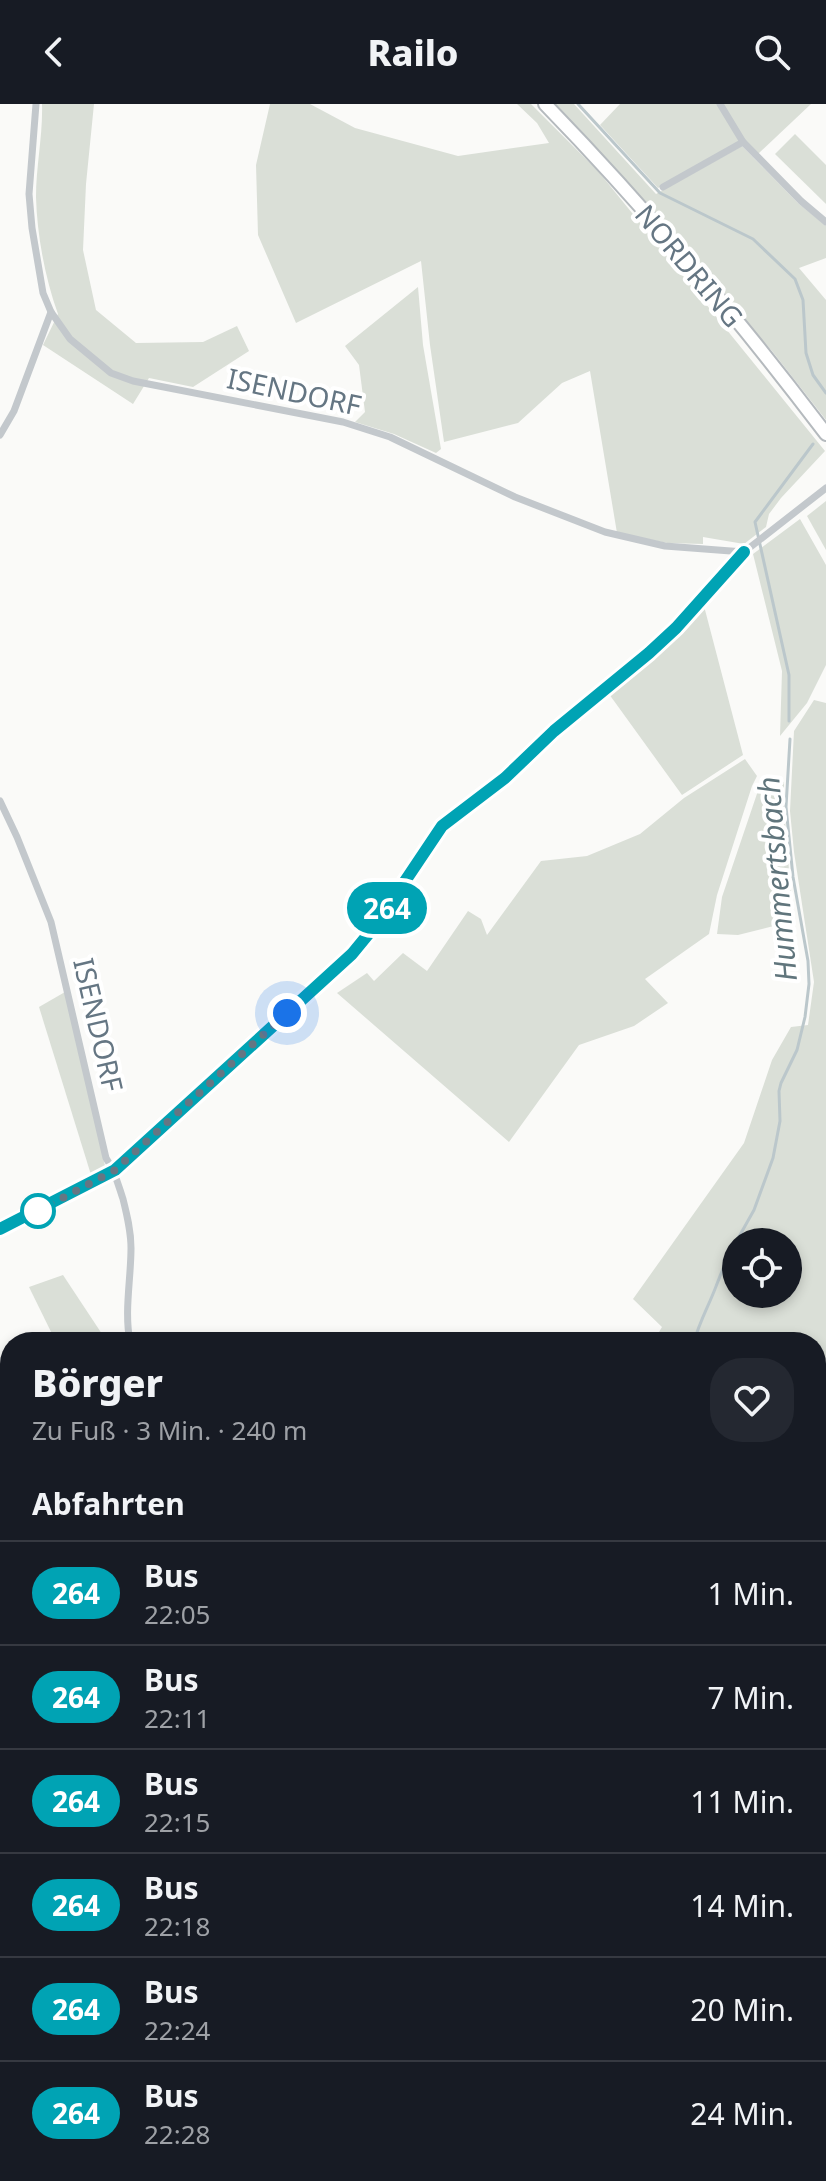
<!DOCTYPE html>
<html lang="de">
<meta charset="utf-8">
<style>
:root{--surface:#171b24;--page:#242831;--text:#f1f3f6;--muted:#9ea1a6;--line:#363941}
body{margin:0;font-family:"Noto Sans",sans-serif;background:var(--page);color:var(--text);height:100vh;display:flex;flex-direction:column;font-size:30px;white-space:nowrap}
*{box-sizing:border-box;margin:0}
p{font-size:26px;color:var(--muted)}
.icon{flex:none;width:44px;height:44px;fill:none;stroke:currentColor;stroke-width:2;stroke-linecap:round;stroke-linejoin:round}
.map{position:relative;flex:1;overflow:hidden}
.panel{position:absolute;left:0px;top:1228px;width:826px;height:850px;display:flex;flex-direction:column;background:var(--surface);border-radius:32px 32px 0 0;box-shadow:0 4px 12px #0003}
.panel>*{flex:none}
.badge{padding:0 16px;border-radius:26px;font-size:28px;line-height:52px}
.buttons{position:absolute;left:722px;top:1124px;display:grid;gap:16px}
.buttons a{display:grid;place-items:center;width:80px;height:80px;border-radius:50%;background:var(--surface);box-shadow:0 4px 12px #0003;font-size:40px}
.you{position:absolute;width:40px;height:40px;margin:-20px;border:6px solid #fff;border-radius:50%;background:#1a73e8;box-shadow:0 0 0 12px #1a73e833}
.map>.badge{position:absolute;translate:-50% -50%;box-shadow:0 0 0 4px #fff}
h2{padding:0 32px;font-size:30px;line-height:72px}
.round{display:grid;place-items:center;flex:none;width:84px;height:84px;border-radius:32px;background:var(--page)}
.headline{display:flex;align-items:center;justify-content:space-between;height:136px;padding:0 32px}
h1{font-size:38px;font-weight:800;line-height:60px}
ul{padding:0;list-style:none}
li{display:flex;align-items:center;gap:24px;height:104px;padding:0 32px;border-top:2px solid var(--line)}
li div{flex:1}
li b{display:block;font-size:30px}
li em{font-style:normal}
li .badge{min-width:88px;font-weight:700;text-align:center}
header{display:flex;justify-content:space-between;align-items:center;height:104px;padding:0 32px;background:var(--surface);font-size:36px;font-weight:800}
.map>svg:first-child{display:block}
.green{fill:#dadfd7;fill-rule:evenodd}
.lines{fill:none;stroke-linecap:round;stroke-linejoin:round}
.stream{stroke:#bbc7cb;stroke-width:3}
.primary-casing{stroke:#b5babe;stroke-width:16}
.street{stroke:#c3c8cc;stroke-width:7}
.primary{stroke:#fff;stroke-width:12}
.line-casing{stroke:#fff;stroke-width:18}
.line{stroke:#00a3b4;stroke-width:12}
.walk{stroke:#657683;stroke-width:8;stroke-dasharray:0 14.4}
.stop-dot{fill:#fff;stroke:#00a3b4;stroke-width:4}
.labels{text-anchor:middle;stroke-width:8;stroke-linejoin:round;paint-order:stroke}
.street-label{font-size:28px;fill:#657683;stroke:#fff}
.water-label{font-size:30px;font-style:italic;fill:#60757c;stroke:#fff}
</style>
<header><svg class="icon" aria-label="back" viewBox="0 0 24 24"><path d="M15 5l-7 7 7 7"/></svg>Railo<svg class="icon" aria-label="search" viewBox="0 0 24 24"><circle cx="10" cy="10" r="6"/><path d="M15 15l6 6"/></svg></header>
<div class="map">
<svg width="826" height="2077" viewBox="0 0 826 2077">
<rect width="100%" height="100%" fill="#fafaf8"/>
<g class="green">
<path d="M42,0H94L86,80L83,146L96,206L136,239L203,238L237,222L249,247L193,283L149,274L133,300L43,241L58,210C45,174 37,131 36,93C36,62 43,31 42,0Z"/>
<polygon points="270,0 310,0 355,24 458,52 549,39 537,19 517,0 531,0 598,67 825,347 781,394 769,410 766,423 744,440 703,433 703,440 667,439 617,429 590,267 562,279 518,319 444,338 430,241 421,157 296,219 258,131 256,61"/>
<polygon points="553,0 574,0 656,90 742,42 798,99 826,122 826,154 799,164 826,196 826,316 772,247"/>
<polygon points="620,0 718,0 740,37 658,84 600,21"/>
<polygon points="723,0 811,0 758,50 744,35"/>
<polygon points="795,30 826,61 826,100 775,50"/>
<polygon points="418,183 423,241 441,345 436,349 394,330 355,318 365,308 359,261 345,242"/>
<polygon points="826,397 826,446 807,412"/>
<polygon points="800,415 826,461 826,561 807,599 780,632 782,567 753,450"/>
<polygon points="704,502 743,651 682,691 609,590 658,551"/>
<path d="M814,596L826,599V1262L816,1284V1238H653L662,1223L633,1195L744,1039L772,956L791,923L808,921L814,878L794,748L790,707L794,627ZM736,1138H788V1190H736Z"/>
<polygon points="745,655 757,672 752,682 717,791 709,830 645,875 668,899 634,922 579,941 509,1038 337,889 367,869 374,877 403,849 427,867 468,807 481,815 487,831 541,757 587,752 640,730 684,694"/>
<polygon points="763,672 784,678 784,703 793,817 738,831 717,830 722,793"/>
<polygon points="65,888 106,1066 92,1074 39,903"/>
<polygon points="63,1171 102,1230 101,1238 56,1238 29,1183"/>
<polygon points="816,1368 826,1373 826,1496 816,1498"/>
<polygon points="82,2068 264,2068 273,2077 63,2077 77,2072"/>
</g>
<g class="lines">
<g class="stream">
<polyline points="578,0 660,89 753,135 795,175 803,196 806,249 813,271 826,289"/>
<polyline points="789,617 789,571 755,418 813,340"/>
<polyline points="736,1138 754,1106 773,1054 780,1017 779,987 781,979 797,946 805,913 809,880 808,857 793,773 786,703 790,635"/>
<path d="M694,1238C699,1219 708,1203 715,1185C722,1167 726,1155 736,1139"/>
<polyline points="669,2077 671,2068"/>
</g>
<g class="primary-casing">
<path id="primary" d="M545,0C645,103 739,215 826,330"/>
</g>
<g class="street">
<polyline points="36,0 29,90 32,124 43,189 51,208 70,235 111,269 133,277 343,318 390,333 515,393 605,428 665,442 744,448"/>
<polyline points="720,0 743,38 801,97 826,118"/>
<polyline points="663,83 743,38"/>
<polyline points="0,331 14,307 51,208"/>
<path d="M0,697L17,733L51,818L106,1054C115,1067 118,1080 123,1095C127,1111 131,1127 131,1144C131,1175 124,1207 130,1238"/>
<polyline points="0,1125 115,1066 352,850 375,822 442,722 505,674 554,627 649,549 676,524 744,448 826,384"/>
<polyline points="816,1787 826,1788"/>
</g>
<use href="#primary" class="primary"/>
</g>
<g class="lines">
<g class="line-casing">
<polyline id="line" points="0,1125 115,1066 352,850 375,822 442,722 505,674 554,627 649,549 676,524 744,448"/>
</g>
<use href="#line" class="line"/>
<polyline class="walk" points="38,1107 115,1066 287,909"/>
</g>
<circle class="stop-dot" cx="38" cy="1107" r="16"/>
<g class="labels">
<g class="street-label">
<text transform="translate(689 162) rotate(50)" y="10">NORDRING</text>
<text transform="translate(294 288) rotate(12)" y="10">ISENDORF</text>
<text transform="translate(98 921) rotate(77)" y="10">ISENDORF</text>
</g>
<g class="water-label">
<text transform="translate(778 775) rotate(-95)" y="10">Hummertsbach</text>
</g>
</g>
</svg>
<div class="buttons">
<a><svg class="icon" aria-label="locate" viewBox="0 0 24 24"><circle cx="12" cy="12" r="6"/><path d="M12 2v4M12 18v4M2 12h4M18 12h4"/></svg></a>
</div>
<div class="you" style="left:287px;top:909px"></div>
<b class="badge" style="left:387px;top:804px;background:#00a3b4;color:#fff">264</b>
<section class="panel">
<div class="headline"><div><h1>Börger</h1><p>Zu Fuß · 3 Min. · 240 m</p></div><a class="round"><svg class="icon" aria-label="heart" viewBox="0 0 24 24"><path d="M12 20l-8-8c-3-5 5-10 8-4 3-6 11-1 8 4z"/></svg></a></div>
<h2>Abfahrten</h2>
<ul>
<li><span class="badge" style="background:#00a3b4;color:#fff">264</span><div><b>Bus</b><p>22:05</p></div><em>1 Min.</em></li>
<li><span class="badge" style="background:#00a3b4;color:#fff">264</span><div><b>Bus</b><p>22:11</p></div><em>7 Min.</em></li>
<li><span class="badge" style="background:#00a3b4;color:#fff">264</span><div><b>Bus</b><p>22:15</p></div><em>11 Min.</em></li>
<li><span class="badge" style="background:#00a3b4;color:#fff">264</span><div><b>Bus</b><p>22:18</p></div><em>14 Min.</em></li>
<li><span class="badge" style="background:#00a3b4;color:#fff">264</span><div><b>Bus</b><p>22:24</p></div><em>20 Min.</em></li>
<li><span class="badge" style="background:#00a3b4;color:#fff">264</span><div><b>Bus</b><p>22:28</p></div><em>24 Min.</em></li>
</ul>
</section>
</div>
